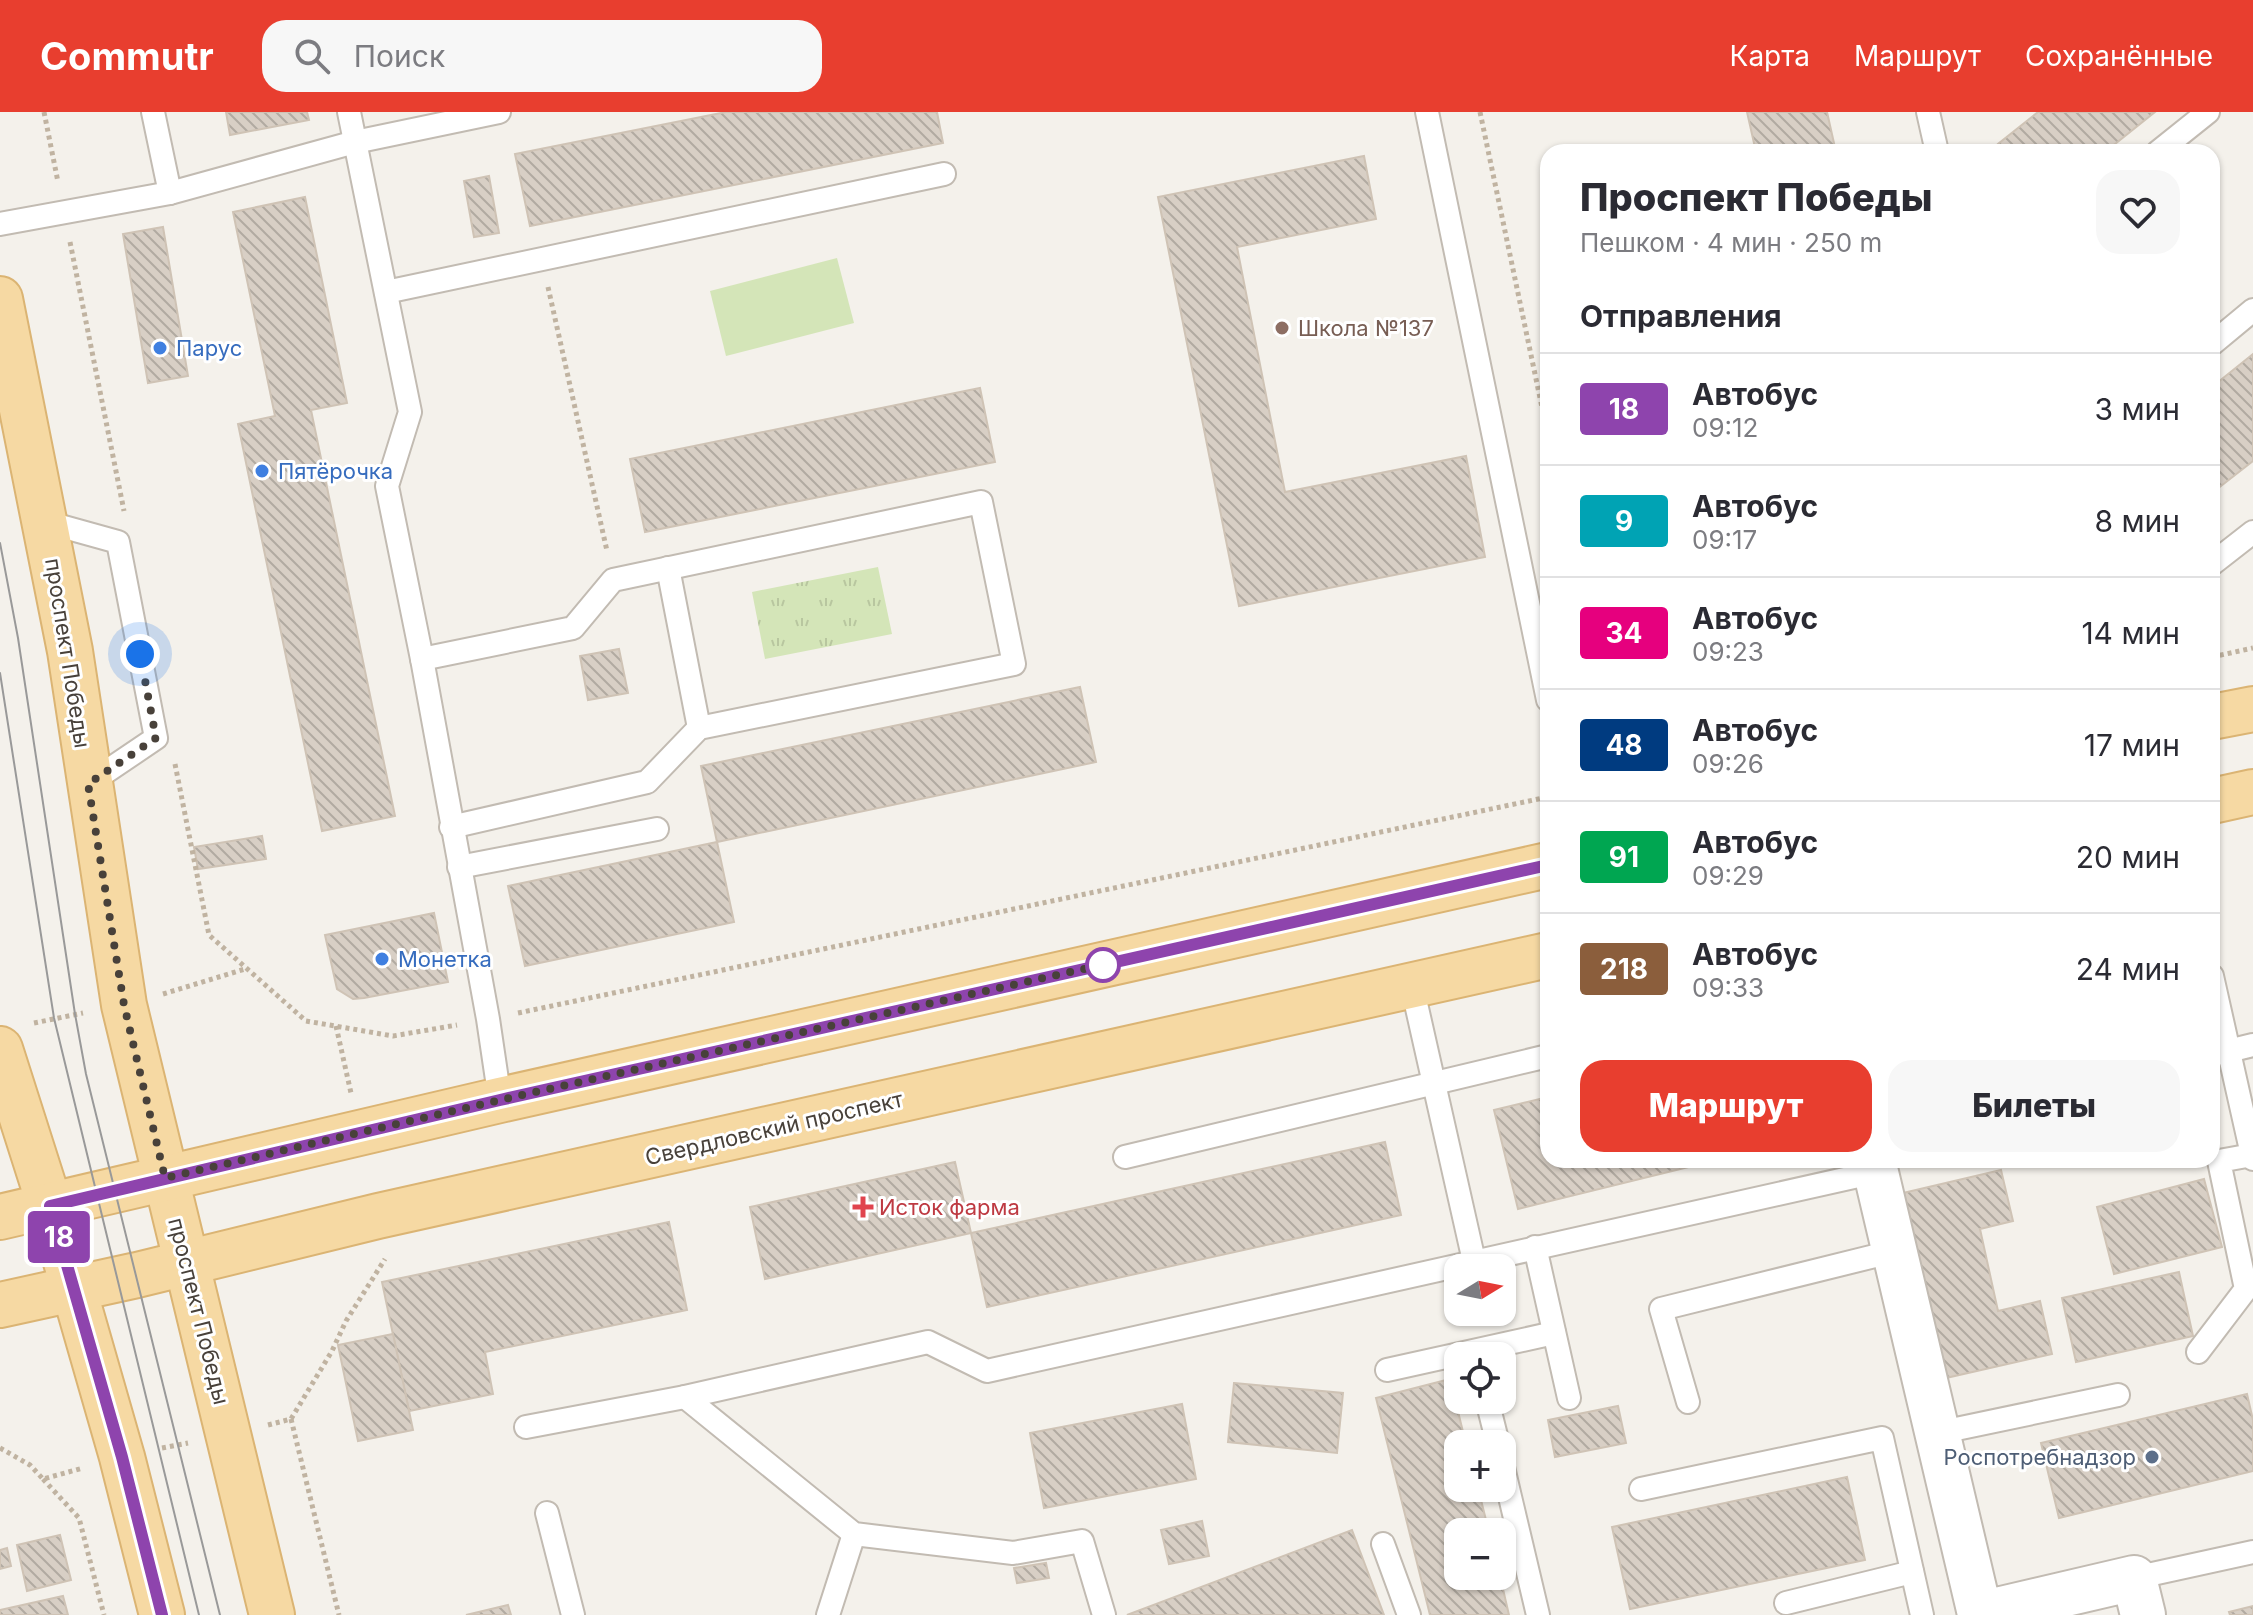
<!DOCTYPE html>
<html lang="ru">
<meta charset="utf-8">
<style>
:root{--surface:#fff;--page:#f7f7f7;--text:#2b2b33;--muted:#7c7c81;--line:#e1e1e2;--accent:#e83e2f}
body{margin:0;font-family:Inter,sans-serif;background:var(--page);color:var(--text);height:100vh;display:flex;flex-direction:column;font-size:30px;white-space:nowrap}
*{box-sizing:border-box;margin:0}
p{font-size:26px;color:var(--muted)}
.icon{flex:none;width:44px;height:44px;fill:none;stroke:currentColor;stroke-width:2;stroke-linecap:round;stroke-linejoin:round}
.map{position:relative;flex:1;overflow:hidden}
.side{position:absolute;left:1540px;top:32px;width:680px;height:1024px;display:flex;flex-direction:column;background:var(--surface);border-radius:24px;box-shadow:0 2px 6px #0004}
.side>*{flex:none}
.badge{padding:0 16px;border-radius:6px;font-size:28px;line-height:52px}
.needle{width:52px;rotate:80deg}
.controls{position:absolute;left:1444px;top:1142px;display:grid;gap:16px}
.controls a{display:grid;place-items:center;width:72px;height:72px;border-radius:16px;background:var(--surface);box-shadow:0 2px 6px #0004;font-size:40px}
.you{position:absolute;width:40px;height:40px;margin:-20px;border:6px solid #fff;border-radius:50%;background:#1a73e8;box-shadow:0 0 0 12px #1a73e833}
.map>.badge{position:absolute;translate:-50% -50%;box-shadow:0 0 0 4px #fff}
h2{padding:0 40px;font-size:30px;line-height:72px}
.round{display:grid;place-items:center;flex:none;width:84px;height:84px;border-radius:24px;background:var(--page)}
.headline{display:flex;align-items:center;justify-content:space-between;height:136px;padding:0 40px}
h1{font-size:38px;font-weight:800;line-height:60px}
.action{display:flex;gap:16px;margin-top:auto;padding:16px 40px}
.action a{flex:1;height:92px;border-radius:24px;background:var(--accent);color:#fff;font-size:32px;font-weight:800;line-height:92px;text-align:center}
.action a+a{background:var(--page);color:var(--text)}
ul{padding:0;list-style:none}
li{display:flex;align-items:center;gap:24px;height:112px;padding:0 40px;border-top:2px solid var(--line)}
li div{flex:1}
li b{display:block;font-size:30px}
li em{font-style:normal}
li .badge{min-width:88px;font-weight:700;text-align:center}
header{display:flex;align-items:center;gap:48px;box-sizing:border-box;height:112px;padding:0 40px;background:var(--accent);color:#fff}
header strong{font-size:38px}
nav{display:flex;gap:44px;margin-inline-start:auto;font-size:28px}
.search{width:560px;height:72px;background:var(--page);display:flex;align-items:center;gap:20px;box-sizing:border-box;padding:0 28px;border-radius:24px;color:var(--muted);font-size:30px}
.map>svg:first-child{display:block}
.green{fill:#d4e5b8}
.park{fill:url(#park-tufts)}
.building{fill:url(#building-back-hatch);stroke:#cfc3b5;stroke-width:2}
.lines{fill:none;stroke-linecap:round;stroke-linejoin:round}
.service-casing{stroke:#c2bbb2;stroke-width:26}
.minor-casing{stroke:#c2bbb2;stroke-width:48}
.primary-casing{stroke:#dbb473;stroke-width:48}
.path{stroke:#c0b3a1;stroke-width:5;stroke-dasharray:4 4;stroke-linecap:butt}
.service{stroke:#fff;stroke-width:22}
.minor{stroke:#fff;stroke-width:44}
.primary{stroke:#f6d9a3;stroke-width:44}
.tram{stroke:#999;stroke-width:2}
.line-casing{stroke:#fff;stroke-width:18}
.line{stroke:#8e44ad;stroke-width:12}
.walk{stroke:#48413a;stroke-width:8;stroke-dasharray:0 14.4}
.education-dot{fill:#8d6e63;stroke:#fff;stroke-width:3}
.shop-dot{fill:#3f7fe0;stroke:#fff;stroke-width:3}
.stop-dot{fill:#fff;stroke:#8e44ad;stroke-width:4}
.health-dot{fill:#e0444e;stroke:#fff;stroke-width:3}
.service-dot{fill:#5c6f8a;stroke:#fff;stroke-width:3}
.labels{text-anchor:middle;stroke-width:6;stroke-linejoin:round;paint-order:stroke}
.education-label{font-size:22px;fill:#785e54;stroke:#fff;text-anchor:start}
.shop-label{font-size:22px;fill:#366cbe;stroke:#fff;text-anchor:start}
.street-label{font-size:22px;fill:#48413a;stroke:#fff}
.health-label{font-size:22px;fill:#be3a42;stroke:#fff;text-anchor:start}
.service-label{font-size:22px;fill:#4e5e75;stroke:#fff;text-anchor:end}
</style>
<header>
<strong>Commutr</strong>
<div class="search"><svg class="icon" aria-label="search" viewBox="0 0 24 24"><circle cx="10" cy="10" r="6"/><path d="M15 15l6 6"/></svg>Поиск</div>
<nav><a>Карта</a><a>Маршрут</a><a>Сохранённые</a></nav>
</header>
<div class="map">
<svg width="2253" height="1503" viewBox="0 0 2253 1503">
<defs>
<pattern id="park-tufts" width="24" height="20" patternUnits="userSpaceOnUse" patternTransform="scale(2)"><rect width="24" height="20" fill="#d4e5b8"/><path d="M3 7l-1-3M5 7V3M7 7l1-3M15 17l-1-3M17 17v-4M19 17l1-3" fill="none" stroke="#b8c69f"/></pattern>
<pattern id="building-back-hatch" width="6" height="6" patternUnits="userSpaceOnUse" patternTransform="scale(2)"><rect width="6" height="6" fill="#d8cfc5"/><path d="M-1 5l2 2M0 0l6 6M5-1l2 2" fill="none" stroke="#b1aaa1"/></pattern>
</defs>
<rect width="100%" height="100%" fill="#f4f1eb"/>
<polygon class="green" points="837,146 854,211 726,244 710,179"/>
<polygon class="park" points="878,455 892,522 765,547 752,480"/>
<g class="building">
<polygon points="226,0 307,0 309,8 230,23"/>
<polygon points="726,0 937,0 943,31 530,114 515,42"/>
<polygon points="1747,0 1827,0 1836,40 1756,40"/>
<polygon points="2038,0 2155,0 2105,40 2005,40 1998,32"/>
<polygon points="1364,44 1376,107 1237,135 1285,380 1466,344 1485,445 1239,494 1158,85"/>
<polygon points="489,64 499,121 474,125 464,69"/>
<polygon points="305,85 347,291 311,298 395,704 322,719 238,312 275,304 233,100"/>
<polygon points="163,115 188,264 148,271 123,122"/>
<polygon points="2253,242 2253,349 2212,381 2212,275"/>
<polygon points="980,276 995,350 645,420 630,347"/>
<polygon points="619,537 628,581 588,588 580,544"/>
<polygon points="1080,575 1096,650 717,730 701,654"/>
<polygon points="262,724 266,747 198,757 194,735"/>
<polygon points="717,730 734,810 525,854 508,774"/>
<polygon points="434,801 448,870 364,886 353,887 337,877 325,823"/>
<polygon points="1548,985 1548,1048 1717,1048 1518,1097 1494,998"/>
<polygon points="1385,1030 1401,1103 987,1195 971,1121"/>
<polygon points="955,1050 971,1121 765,1167 750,1095"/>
<polygon points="2001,1058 2013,1109 1980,1117 1998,1199 2040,1189 2052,1242 1946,1266 1903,1081"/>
<polygon points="2204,1067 2222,1135 2114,1162 2097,1095"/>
<polygon points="669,1110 687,1198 485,1240 493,1282 409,1299 382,1170"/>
<polygon points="2179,1160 2193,1224 2076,1250 2062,1186"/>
<polygon points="393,1222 413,1318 358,1329 338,1233"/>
<polygon points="1450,1267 1466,1332 1458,1332 1458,1376 1478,1376 1489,1420 1458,1420 1458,1464 1500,1464 1509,1503 1430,1503 1376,1286"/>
<polygon points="1234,1271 1343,1281 1337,1341 1228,1330"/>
<polygon points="2247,1282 2253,1308 2253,1359 2059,1406 2041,1331"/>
<polygon points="1182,1292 1196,1367 1044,1396 1030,1321"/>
<polygon points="1618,1294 1626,1331 1555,1345 1548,1308"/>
<polygon points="1847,1365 1865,1448 1630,1497 1612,1415"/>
<polygon points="1202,1409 1209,1444 1169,1452 1161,1418"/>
<polygon points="1352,1418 1384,1503 1127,1503"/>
<polygon points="60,1423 71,1468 27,1479 17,1433"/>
<polygon points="7,1436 11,1454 0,1457 0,1438"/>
<polygon points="1046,1451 1049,1466 1017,1471 1014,1456"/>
<polygon points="63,1484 68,1503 0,1503 0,1498"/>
<polygon points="508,1493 511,1503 466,1503"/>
<polygon points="2253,1494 2253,1503 2230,1503 2229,1500"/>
</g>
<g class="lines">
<g class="service-casing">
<g id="service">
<polyline points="153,0 170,81"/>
<polyline points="349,0 410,300 387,374 422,547 488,907 500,988"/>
<polyline points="1427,0 1548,588"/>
<polyline points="1928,0 1937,40"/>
<polyline points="2158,40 2208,0"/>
<polyline points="0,112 170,81 355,30 499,0"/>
<polyline points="386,180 944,62"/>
<polyline points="2212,232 2253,198"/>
<polyline points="46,410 118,430 156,626 88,672"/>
<polyline points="2212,452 2253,420"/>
<polyline points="668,456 699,616"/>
<polyline points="422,547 573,516 613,468 981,390 1014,552 699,616 647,670 451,715"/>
<polyline points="459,755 657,717"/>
<polyline points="2212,864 2253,1047"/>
<polyline points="1412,874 1474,1149"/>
<polyline points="2212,943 2253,933"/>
<polyline points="1125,1045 1548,944"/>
<polyline points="1535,1135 1569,1286"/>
<polyline points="2198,1240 2246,1177 2219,1049 2252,1043"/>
<polyline points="1387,1258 1554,1221"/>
<polyline points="685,1285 854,1422 1013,1441 1082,1429 1104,1503"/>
<polyline points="1487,1288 1498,1332"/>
<polyline points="1688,1290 1661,1197 1895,1139"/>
<polyline points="526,1315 685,1285 928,1230 987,1259 1876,1060"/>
<polyline points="1937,1321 2118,1283"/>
<polyline points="1502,1351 1538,1503"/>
<polyline points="1641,1377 1882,1326 1922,1503"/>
<polyline points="547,1401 573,1503"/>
<polyline points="1383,1432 1409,1503"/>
<polyline points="2134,1466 2253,1440"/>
<polyline points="1786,1491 1912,1460"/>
<polyline points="828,1503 854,1422"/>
</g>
</g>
<g class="minor-casing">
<polyline id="minor" points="1873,1048 1980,1502 2134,1466 2143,1503"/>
</g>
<g class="primary-casing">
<g id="primary">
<polyline points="0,187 70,539 124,893 272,1503"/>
<polyline points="2212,605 2253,597"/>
<polyline points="2212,689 2253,680"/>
<polyline points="0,937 50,1094 122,1345 162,1503"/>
<polyline points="0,1105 500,988 1548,753"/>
<polyline points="0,1193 137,1163 378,1104 1548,843"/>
</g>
</g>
<g class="path">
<polyline points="44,0 58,70"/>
<polyline points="1480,0 1548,324"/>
<polyline points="70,130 124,399"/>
<polyline points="548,175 607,439"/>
<polyline points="2212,545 2253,536"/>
<polyline points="175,652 209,823 306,909 393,924 457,913"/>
<polyline points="163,882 245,857"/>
<polyline points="518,901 1548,685"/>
<polyline points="34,911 83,901"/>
<polyline points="336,914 351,981"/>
<polyline points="291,1307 339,1503"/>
<polyline points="268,1313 291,1307 332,1239 346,1209 385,1147"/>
<polyline points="0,1336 30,1353 43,1367 83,1356"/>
<polyline points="162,1336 188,1331"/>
<polyline points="43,1367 79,1406 104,1503"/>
</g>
<use href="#service" class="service"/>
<use href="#minor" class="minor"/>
<use href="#primary" class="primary"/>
<g class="tram">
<polyline points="0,431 18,526 75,902 86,962 220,1503"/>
<polyline points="0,561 54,906 199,1503"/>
</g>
</g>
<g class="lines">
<g class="line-casing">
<polyline id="line" points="162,1503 122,1345 50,1094 500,988 1548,753"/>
</g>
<use href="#line" class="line"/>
<polyline class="walk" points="140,542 156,626 88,672 124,893 165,1066 500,988 1106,852 1103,853"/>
</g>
<circle class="education-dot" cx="1282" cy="216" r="8"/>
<g class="shop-dot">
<circle cx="160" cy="236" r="8"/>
<circle cx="262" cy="359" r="8"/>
<circle cx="382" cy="847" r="8"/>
</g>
<circle class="stop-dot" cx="1103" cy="853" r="16"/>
<path class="health-dot" d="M859 1083h8v8h8v8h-8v8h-8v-8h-8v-8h8z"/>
<circle class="service-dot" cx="2152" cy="1345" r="8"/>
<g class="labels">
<g class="education-label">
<text x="1298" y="224">Школа №137</text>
</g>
<g class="shop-label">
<text x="176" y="244">Парус</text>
<text x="278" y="367">Пятёрочка</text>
<text x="398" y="855">Монетка</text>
</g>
<g class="street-label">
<text transform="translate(68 541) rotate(81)" y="8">проспект Победы</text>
<text transform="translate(774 1016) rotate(-13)" y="8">Свердловский проспект</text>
<text transform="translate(199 1199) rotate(76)" y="8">проспект Победы</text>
</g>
<g class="health-label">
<text x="879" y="1103">Исток фарма</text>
</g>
<g class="service-label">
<text x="2136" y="1353">Роспотребнадзор</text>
</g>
</g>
</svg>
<div class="controls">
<a><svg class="needle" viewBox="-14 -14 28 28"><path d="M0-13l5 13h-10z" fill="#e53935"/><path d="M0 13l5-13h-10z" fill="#7c7c81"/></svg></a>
<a><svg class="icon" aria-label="locate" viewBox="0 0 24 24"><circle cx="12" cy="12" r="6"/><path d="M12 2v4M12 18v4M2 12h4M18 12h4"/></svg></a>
<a>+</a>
<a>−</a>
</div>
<div class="you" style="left:140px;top:542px"></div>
<b class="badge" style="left:59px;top:1125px;background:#8e44ad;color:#fff">18</b>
<section class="side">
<div class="headline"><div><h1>Проспект Победы</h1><p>Пешком · 4 мин · 250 m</p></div><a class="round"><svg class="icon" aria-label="heart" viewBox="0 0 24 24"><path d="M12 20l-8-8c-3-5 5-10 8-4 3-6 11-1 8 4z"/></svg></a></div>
<h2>Отправления</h2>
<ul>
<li><span class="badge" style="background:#8e44ad;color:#fff">18</span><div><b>Автобус</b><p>09:12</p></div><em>3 мин</em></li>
<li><span class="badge" style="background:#00a3b4;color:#fff">9</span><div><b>Автобус</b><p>09:17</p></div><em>8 мин</em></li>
<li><span class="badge" style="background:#e6007e;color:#fff">34</span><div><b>Автобус</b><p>09:23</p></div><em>14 мин</em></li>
<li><span class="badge" style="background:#003b80;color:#fff">48</span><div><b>Автобус</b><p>09:26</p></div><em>17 мин</em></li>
<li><span class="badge" style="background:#00a651;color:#fff">91</span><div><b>Автобус</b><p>09:29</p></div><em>20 мин</em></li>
<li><span class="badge" style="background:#8b5e3c;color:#fff">218</span><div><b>Автобус</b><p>09:33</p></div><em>24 мин</em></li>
</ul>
<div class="action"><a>Маршрут</a><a>Билеты</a></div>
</section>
</div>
